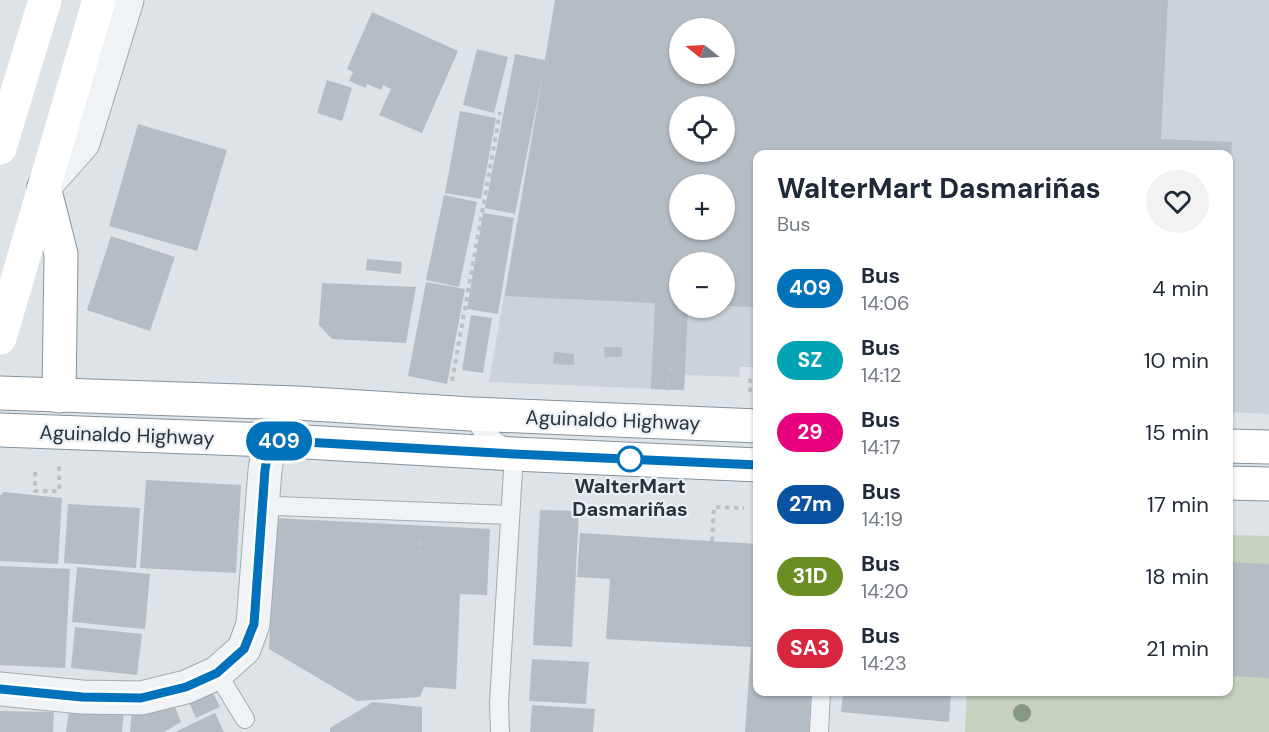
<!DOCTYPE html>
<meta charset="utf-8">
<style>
:root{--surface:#fff;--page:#f2f2f3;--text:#1f2937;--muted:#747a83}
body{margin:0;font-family:"DM Sans",sans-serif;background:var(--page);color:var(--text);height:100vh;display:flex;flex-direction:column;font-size:22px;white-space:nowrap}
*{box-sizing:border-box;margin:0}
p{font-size:20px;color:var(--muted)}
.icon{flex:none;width:33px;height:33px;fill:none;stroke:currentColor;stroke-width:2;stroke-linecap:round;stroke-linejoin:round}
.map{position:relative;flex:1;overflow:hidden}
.side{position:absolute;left:753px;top:150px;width:480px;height:546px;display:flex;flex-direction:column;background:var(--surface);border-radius:12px;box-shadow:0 2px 4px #0004}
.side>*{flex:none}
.badge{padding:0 12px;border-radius:20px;font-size:21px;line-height:39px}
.needle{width:39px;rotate:288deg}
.fabs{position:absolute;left:669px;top:18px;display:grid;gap:12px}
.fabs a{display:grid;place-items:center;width:66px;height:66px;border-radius:50%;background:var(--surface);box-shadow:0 2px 4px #0004;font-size:30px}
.map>.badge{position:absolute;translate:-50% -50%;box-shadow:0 0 0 3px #fff}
.round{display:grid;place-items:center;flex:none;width:63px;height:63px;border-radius:32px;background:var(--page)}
.headline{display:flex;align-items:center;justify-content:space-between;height:102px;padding:0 24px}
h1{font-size:28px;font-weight:700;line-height:45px}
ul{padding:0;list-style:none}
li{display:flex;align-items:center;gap:18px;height:72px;padding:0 24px}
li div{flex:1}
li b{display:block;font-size:22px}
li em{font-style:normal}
li .badge{min-width:66px;font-weight:700;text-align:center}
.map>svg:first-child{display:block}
.built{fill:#cbd2d9;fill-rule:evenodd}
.green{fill:#c6d1bf}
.building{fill:#b5bdc4;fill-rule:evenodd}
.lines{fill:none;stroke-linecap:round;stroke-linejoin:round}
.service-casing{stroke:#a3abb1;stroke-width:20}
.minor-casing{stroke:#a3abb1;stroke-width:35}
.trunk-casing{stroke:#85939d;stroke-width:35}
.path{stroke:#bcc1c5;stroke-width:4;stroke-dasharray:4.5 4.5;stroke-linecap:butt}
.service{stroke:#f0f3f5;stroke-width:18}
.minor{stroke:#f0f3f5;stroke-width:33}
.secondary{stroke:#fff;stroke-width:33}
.trunk{stroke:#fff;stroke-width:33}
.tree{fill:#879785}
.line-casing{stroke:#fff;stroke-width:14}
.line{stroke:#0072bc;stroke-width:9}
.stop-dot{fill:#fff;stroke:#0072bc;stroke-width:3}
.labels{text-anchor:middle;stroke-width:4.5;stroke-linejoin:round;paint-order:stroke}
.street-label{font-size:20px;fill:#27333d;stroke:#edf1f5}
.stop-label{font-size:20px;font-weight:bold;fill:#27333d;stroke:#edf1f5}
</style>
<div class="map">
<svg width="1269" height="732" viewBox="0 0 1269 732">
<rect width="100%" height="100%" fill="#dde3e7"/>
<path class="built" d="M555,0H1269V414L1229,412L1228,154H758L757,367H740L739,377L685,375L684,390L489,382ZM680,28H724V74H680ZM680,106H724V152H680ZM680,184H724V230H680ZM680,262H724V308H680Z"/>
<polygon class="green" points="1229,535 1269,536 1269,732 965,732 967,692 1228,692"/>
<g class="building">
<path d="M555,0H1168L1161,139L1232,142L1230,176H1228V154H758V307L724,306V262H680V308H688L684,390L651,389L655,303L505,296L544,68L515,214L485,208L515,54L545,60ZM680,28H724V74H680ZM680,106H724V152H680ZM680,184H724V230H680Z"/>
<polygon points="372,12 458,51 422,133 379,115 391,89 383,85 381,90 367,84 366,88 349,81 353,72 347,69"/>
<polygon points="477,49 508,57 494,113 463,105"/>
<polygon points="327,80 352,88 342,121 317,113"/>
<polygon points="460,111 496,118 481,199 445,193"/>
<polygon points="138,124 227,150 197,251 109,226"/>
<polygon points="444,195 477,202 459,287 426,280"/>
<polygon points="483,213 514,218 498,314 467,309"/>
<polygon points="111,236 175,257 150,331 87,310"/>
<polygon points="367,259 402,262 401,274 366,270"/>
<polygon points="426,282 465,289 447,384 408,376"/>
<polygon points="322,283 416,287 406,343 332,339 319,325"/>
<polygon points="471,315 492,318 483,373 462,370"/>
<polygon points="604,347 622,347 622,357 605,357"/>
<polygon points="554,352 574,354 574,365 553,364"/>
<polygon points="146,480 241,485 236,573 140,568"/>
<polygon points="4,492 62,498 58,564 0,561 0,496"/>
<polygon points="68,504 140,508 136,568 64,563"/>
<polygon points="540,510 579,511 572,647 533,645"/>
<polygon points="274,518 490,529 487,595 460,594 456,689 424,687 420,697 357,701 269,649"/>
<polygon points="580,533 758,544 758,692 811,692 809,732 745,732 751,647 606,639 610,579 577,577"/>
<polygon points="1228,562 1269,564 1269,678 1228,676"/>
<polygon points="0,566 70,569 65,668 0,665"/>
<polygon points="77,567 150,574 145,629 72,622"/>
<polygon points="75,627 142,634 137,675 71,668"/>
<polygon points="532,659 589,662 586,704 529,701"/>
<polygon points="209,685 220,707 196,718 186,696"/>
<polygon points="843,692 951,692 949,722 841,712"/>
<polygon points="173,702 181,722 164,732 130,732 132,709"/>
<polygon points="373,702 422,707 422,732 330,732 330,728"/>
<polygon points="70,704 124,710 122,732 66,732"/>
<polygon points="532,705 595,709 593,732 530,732"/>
<polygon points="0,711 54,712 53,732 0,732"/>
<polygon points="215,713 224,732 175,732"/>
</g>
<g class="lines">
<g class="service-casing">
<g id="service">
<polyline points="471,414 483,432 514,454 499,703 500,732"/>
<polyline points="276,506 510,515"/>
<polyline points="217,673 245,719"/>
<polyline points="819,732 821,692"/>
</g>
</g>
<g class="minor-casing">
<g id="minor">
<polyline points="44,187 83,143 127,0"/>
<polyline points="0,689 82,697 141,698 186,687 217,673 244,649 253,624 265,470 270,440"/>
</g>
</g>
<g class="trunk-casing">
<g id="trunk">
<polyline points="44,187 61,254 59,396"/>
<polyline points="0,393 297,403 471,414 758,426"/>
<polyline points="0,430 270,440 514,454 758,465"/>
<polyline points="1228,446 1269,447"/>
<polyline points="1228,483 1269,484"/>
</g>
</g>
<g class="path">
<polyline points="452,381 500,112"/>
<polyline points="668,390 670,367"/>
<polyline points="750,392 750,378"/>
<polyline points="35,472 35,491 59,491 59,463"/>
<polyline points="712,541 714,507 744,508"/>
<polyline points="420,554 421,537"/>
</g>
<use href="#service" class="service"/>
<use href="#minor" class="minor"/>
<g class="secondary">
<polyline points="0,148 45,0"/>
<polyline points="0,338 99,0"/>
</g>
<use href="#trunk" class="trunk"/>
</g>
<circle class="tree" cx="1022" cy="713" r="9"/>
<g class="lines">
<g class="line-casing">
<polyline id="line" points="0,689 82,697 141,698 186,687 217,673 244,649 254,624 265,470 270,440 514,454 758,465"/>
</g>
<use href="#line" class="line"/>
</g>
<circle class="stop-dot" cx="630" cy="459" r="12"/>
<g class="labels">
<g class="street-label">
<text transform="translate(613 420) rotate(2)" y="7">Aguinaldo Highway</text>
<text transform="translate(127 435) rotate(2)" y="7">Aguinaldo Highway</text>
</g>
<g class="stop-label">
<text x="630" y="493">WalterMart<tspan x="630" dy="23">Dasmariñas</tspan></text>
</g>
</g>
</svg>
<div class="fabs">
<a><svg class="needle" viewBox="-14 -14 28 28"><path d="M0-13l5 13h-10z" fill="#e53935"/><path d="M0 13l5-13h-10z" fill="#747a83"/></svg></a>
<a><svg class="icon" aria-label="locate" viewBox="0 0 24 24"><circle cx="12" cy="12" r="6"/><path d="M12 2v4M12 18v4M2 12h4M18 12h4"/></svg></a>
<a>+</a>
<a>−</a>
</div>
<b class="badge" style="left:279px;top:441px;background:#0072bc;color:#fff">409</b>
<section class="side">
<div class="headline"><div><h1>WalterMart Dasmariñas</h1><p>Bus</p></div><a class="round"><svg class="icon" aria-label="heart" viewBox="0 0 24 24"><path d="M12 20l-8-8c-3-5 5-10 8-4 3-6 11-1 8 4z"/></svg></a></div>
<ul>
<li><span class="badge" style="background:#0072bc;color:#fff">409</span><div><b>Bus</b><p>14:06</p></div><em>4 min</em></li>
<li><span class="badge" style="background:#00a3b4;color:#fff">SZ</span><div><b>Bus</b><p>14:12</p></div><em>10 min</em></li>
<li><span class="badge" style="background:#e6007e;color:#fff">29</span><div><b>Bus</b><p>14:17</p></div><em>15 min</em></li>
<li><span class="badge" style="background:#0952a1;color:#fff">27m</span><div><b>Bus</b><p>14:19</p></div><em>17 min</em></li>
<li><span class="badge" style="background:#6b8e23;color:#fff">31D</span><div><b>Bus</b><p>14:20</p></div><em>18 min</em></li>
<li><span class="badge" style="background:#d7263d;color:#fff">SA3</span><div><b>Bus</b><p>14:23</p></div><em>21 min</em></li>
</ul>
</section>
</div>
